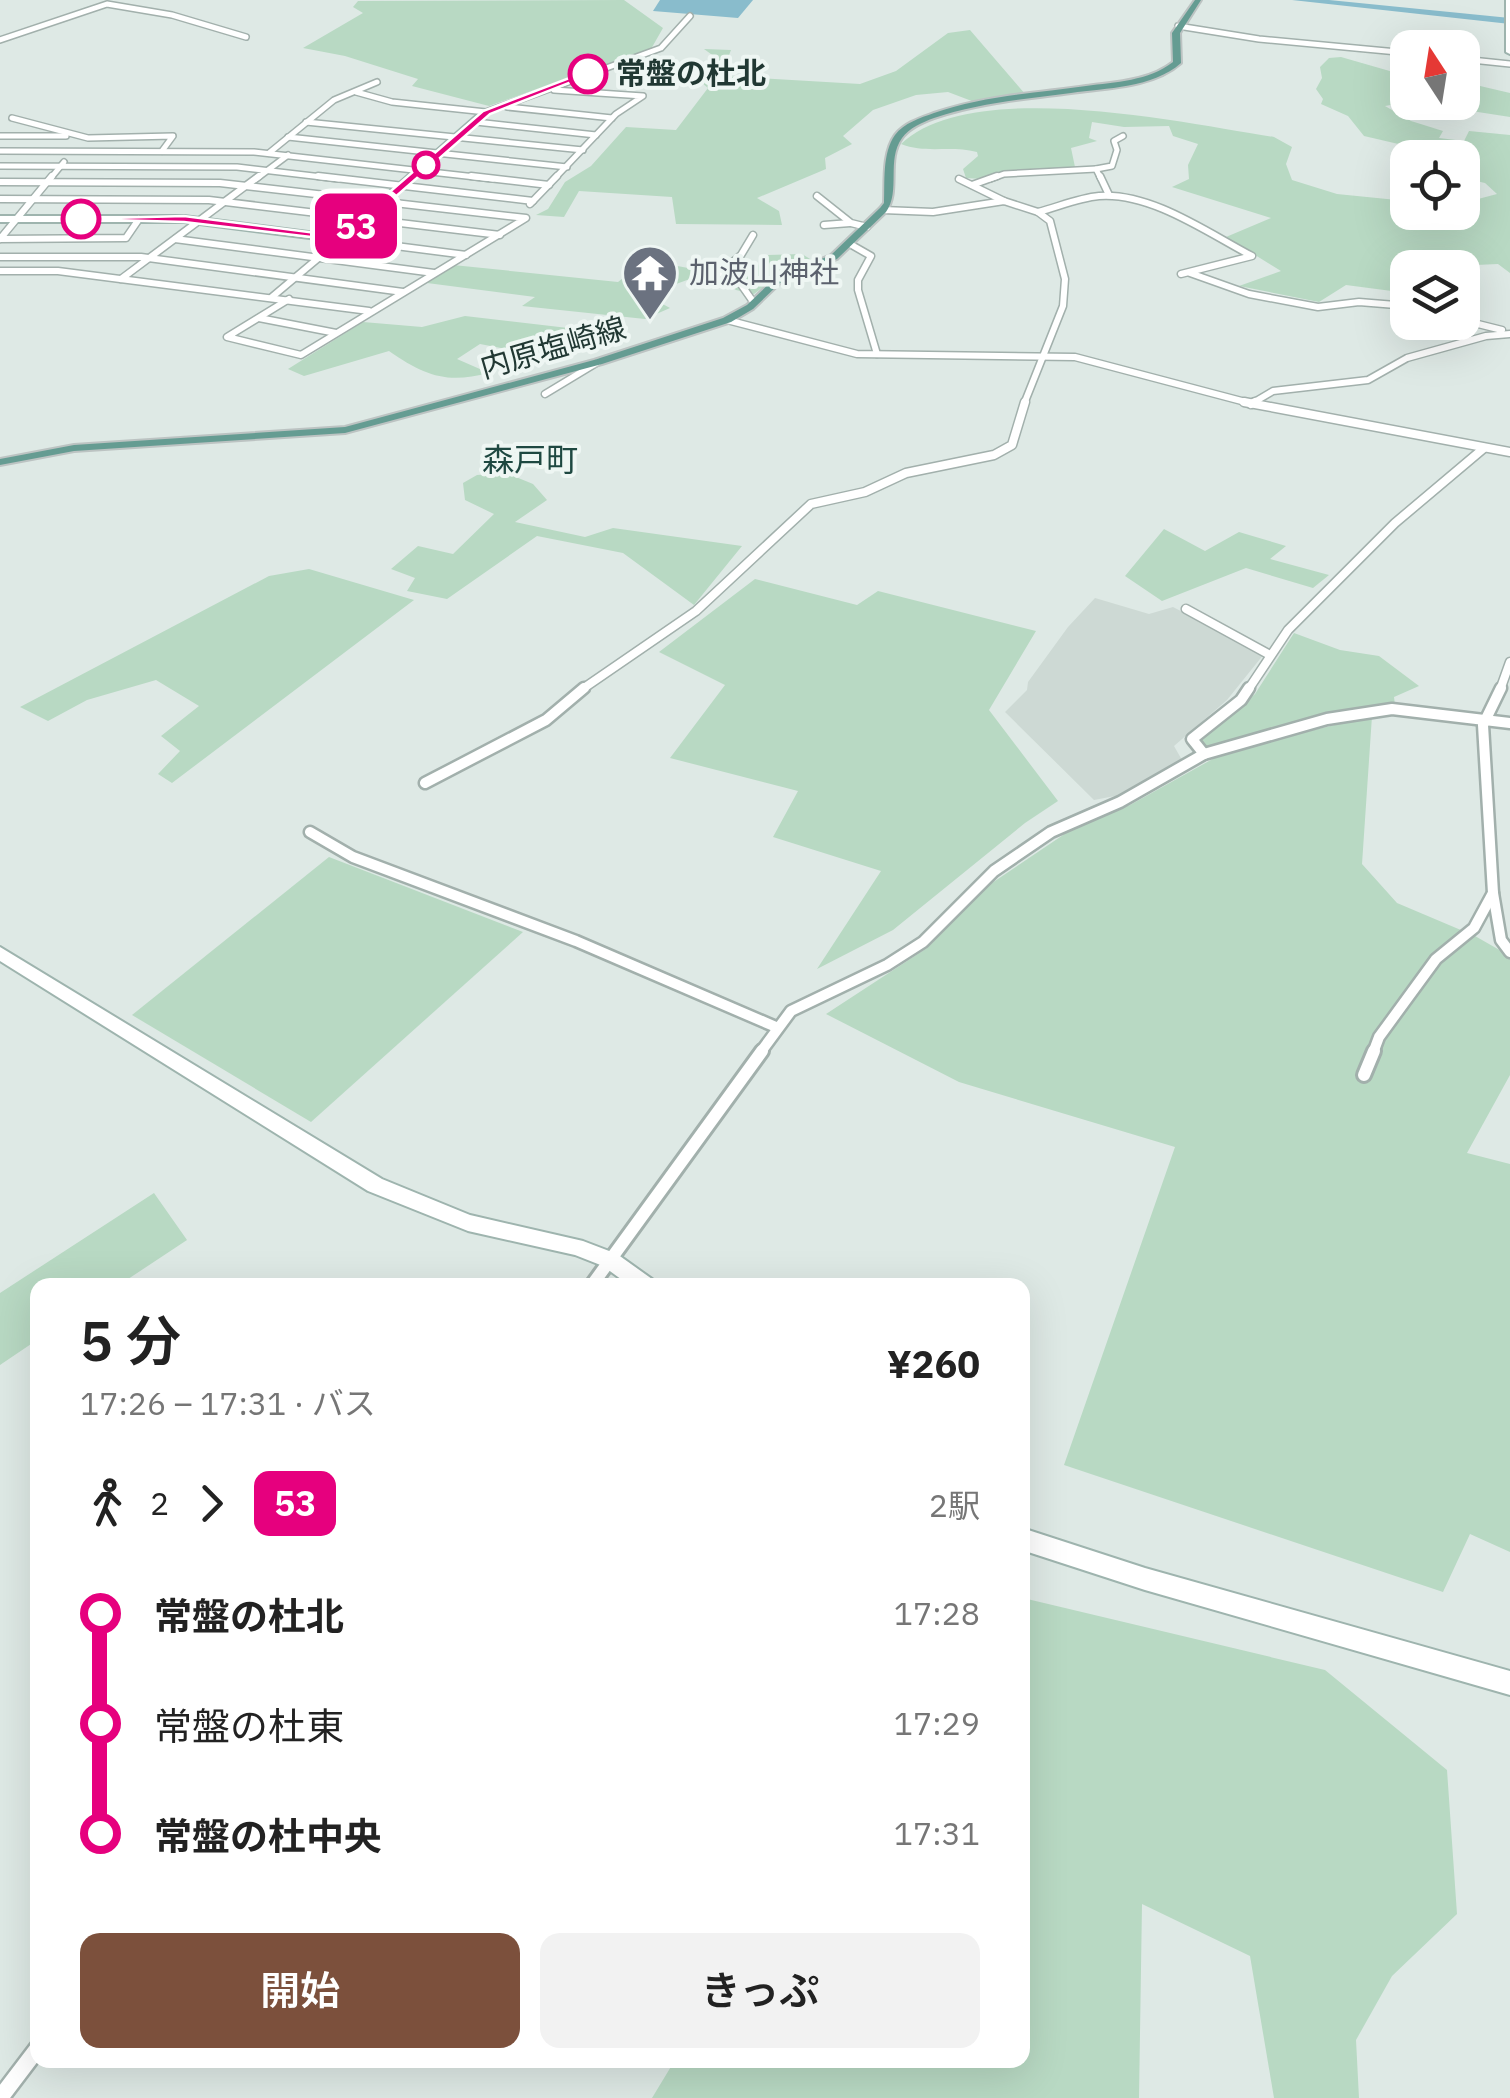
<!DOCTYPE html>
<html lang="ja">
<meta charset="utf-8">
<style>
:root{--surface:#fff;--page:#f2f2f2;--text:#222;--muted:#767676;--accent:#7c503c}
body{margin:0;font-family:"IBM Plex Sans","Noto Sans JP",sans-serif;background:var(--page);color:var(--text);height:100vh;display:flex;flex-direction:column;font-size:38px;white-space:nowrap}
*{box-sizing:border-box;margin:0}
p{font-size:32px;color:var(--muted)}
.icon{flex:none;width:55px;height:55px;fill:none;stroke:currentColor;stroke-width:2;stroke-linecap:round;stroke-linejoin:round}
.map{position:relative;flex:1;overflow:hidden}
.panel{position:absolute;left:30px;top:1278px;width:1000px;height:790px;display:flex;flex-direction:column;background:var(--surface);border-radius:20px;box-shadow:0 10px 40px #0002}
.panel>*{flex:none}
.badge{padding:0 20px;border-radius:15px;font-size:35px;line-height:65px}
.needle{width:65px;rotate:348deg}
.buttons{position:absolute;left:1390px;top:30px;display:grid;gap:20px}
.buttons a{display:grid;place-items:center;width:90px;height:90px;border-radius:20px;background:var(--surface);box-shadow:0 10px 40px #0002;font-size:50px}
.map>.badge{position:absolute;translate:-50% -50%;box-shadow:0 0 0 5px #fff}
.legs{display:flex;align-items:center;gap:15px;height:110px;padding:0 50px;font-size:32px}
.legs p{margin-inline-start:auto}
.overview{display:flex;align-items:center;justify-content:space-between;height:170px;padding:0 50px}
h1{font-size:55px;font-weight:600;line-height:75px}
.cta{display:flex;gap:20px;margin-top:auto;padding:20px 50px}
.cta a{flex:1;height:115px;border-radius:20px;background:var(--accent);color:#fff;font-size:40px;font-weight:600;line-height:115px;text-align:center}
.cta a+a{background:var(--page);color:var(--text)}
ul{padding:0 50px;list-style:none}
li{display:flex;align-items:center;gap:35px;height:110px;font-size:38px}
li i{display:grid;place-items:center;width:15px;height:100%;margin:0 12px;background:currentColor}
li i::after{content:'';width:25px;height:25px;margin:-12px;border:8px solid;border-radius:50%;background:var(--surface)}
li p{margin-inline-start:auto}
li:first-child i{background:linear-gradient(#0000 50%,currentColor 0)}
li:last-child i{background:linear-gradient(currentColor 50%,#0000 0)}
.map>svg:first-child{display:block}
.built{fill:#cdd9d4}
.green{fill:#b8d9c3}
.water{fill:#89bccc}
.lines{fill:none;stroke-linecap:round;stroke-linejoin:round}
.river{fill:#89bccc;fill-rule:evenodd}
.street-far5-casing{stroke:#a2b0ac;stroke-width:8}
.street-far4-casing{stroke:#a2b0ac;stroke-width:9}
.street-far3-casing{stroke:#a2b0ac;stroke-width:11}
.street-far2-casing{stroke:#a2b0ac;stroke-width:15}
.street-far1-casing{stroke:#a2b0ac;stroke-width:18}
.street-casing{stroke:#a2b0ac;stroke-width:21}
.secondary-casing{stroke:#9eb4ae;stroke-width:4}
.primary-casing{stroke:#bcc3c2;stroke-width:4}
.street-far5{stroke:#fff;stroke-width:5}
.street-far4{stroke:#fff;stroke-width:6}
.street-far3{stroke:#fff;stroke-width:8}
.street-far2{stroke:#fff;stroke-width:10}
.street-far1{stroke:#fff;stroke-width:12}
.street{stroke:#fff;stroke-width:16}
.secondary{fill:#fff;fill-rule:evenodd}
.primary{fill:#659c92;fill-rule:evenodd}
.line-1{fill:#e6007e;stroke:#fff;stroke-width:2.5}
.stop-1-dot{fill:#fff;stroke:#e6007e;stroke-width:5}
.labels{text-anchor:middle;stroke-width:8;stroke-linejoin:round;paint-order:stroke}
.far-stop-label{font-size:30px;font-weight:bold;fill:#213833;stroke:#eef6f3;text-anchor:start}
.far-worship-label{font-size:30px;fill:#5b616d;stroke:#eef6f3;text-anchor:start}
.far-street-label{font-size:30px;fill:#213833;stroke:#eef6f3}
.far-quarter-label{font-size:32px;fill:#1e4841;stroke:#eef6f3}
</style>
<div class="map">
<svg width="1510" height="2098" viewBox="0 0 1510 2098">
<rect width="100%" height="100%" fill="#dee9e5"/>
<polygon class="built" points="1095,598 1149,614 1173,607 1264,654 1227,700 1174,746 1182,760 1170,771 1120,795 1094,800 1005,712 1027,690 1028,682 1068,627"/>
<g class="green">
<polygon points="624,0 663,28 651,49 489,106 412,86 418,79 345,56 303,48 363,13 353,7 358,1"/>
<polygon points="970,30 1026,95 977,103 948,92 916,95 873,110 843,136 852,144 825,158 826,169 757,198 779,211 782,225 676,224 672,197 579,191 564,217 536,215 548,209 565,182 591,166 626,127 676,130 708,88 696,78 715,57 704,49 731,50 721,76 860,84 896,71 948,33"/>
<path d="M1341,57L1407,76V102L1385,106L1411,121L1443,131L1439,138L1464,141L1469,131L1510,135V273L1498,264L1408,268L1407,293L1346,285L1319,302L1239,286L1281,271L1226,237L1271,218L1172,187L1189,179L1188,165L1198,144L1173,136L1169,126L1124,127L1092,122L1089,138L1097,141L1071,148L1075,167L981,179L966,178L963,169L978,156L977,152C950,145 926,154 901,144C972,76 1184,123 1274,137L1292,147L1286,164L1292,180L1337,194L1407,201L1408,212H1462L1463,203L1497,194L1485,183L1463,178L1462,158H1408L1407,175L1390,174L1407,146L1364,136L1348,116L1321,104L1323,99L1316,89L1322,78L1320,67L1329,58Z"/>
<polygon points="1463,82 1510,93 1510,117 1420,103 1462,102"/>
<polygon points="802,254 815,262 784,271 754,294 736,290 723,280 754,269 768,255"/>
<polygon points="646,260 709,272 646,295 670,308 645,319 522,306 535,297 427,283 453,265 618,282"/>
<path d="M465,316L628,335L610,343L540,338L511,350L480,344L457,359L489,373C447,384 425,376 389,351L304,376L288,369L363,322L422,327Z"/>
<polygon points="506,473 533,484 547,500 515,522 585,537 613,528 742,546 694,605 623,553 537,536 447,599 407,591 415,578 391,569 418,546 453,554 494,514 465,500 463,483 477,475"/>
<polygon points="1164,529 1205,551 1239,532 1286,546 1270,559 1329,575 1313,588 1246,568 1162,601 1125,576"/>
<polygon points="309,569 414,600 172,783 158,774 180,751 161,736 199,706 156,680 87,700 48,721 20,707 269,576"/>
<polygon points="755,579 857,605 878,591 1036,631 989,710 1058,801 1025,823 893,930 817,969 881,871 773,837 798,791 670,758 725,685 659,652"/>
<polygon points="1294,633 1340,650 1379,656 1419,686 1394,697 1395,705 1350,709 1209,750 1200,740 1255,694"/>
<polygon points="1372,716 1362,864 1397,903 1475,936 1510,956 1510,1075 1467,1153 1510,1164 1510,1552 1470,1534 1443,1592 1064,1465 1175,1147 959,1082 826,1014 927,948 986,887 1075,827 1130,805 1227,751"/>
<polygon points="329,857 523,932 311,1122 132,1015"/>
<polygon points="154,1193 187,1240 119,1285 38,1285 37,1340 0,1365 0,1293"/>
<polygon points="1023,1598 1325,1670 1447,1770 1457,1914 1392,1976 1356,2040 1359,2098 1274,2098 1250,1956 1142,1904 1139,2098 652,2098 675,2060 1022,2060"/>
</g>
<polygon class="water" points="660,0 753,0 738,18 653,11"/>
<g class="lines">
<polygon class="river" points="1292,0 1329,0 1510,18 1510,24"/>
<g class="street-far5-casing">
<g id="street-far5">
<polyline points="1178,26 1259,39 1408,53"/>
<polyline points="0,40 107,4 172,15 246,37"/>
<polyline points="1462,59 1510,64"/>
<polyline points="554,90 643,96 616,114 554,179"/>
<polyline points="356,92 392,102 486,112 661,48 690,16"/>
<polyline points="507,107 612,118"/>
<polyline points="12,118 88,138 173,136 162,151"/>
<polyline points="306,122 583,150"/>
<polyline points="476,122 596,135"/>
<polyline points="0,136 66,136"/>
<polyline points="288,137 567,167"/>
<polyline points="0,151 254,152 493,179"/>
<polyline points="269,153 334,100 377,82"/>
<polyline points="0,166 237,167 339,179"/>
<polyline points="50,179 64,162"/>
<polyline points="256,179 288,155"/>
<polyline points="990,179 1004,174 1096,169"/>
<polyline points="1101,179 1096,169 1112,166 1117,150 1114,141 1123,136"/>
</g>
</g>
<g class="street-far4-casing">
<g id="street-far4">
<polyline points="318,176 533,201"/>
<polyline points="471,176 549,185"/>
<polyline points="1100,176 1109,195"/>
<polyline points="959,179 1004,201"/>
<polyline points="0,182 220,183 526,218 301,355 227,337 289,299"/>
<polyline points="972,185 997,176"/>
<polyline points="817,196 851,223 867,227"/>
<polyline points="0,199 209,200 500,235"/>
<polyline points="530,204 557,176"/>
<polyline points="883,210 933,212 1004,201 1038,212 1050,221 1065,279 1063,306 1024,404"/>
<path d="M1038,212C1058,207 1078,198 1099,196C1151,192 1208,233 1252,256L1181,274"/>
<polyline points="824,225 850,223"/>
<polyline points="753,235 741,255 720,273 740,283 754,303"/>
<polyline points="0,239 126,238 139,219"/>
<polyline points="0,239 52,176"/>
<polyline points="175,239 434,273"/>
<polyline points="850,244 871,256 858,280 858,290 877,354"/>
<polyline points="0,257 141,257 403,292"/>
<polyline points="0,271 58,271 369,311"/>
<polyline points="1190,273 1249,294 1318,307 1359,302 1408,306"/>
<polyline points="121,279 259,176"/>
<polyline points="272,297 341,239 466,255"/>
<polyline points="259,318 336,333"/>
<polyline points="727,320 857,354 1075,357 1253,404"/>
<polyline points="1462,320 1502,330"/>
<polyline points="545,394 598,362"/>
<polyline points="1251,404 1273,391 1368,380 1407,358 1486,336 1510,334"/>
</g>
</g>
<g class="street-far3-casing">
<g id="street-far3">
<polyline points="1244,402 1510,452"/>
<polyline points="1251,404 1255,402"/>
<polyline points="1186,609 1270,655"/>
<polyline points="581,690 696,611 811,504 865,492 906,473 994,455 1012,445 1025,402"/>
<polyline points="1248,690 1288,630 1395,523 1484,448"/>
<polyline points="1500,690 1510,662"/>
</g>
</g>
<g class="street-far2-casing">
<g id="street-far2">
<polyline points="1204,754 1192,739 1241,700 1249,688"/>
<polyline points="425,783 546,720 584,688"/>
<polyline points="310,832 353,857 576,941 776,1027"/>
<polyline points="1493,893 1501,940 1510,952"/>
<polyline points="760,1053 791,1011 887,965 923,942 994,871 1051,832 1120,802 1204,754 1327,719 1392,709 1510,723"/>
<polyline points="1373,1053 1379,1037 1436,959 1474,928 1493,893 1483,725 1501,688"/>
</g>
</g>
<g class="street-far1-casing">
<g id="street-far1">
<polyline points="1364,1075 1374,1051"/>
<polyline points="592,1285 762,1051"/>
</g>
</g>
<g class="street-casing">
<polyline id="street" points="0,2098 38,2048"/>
</g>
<g class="secondary-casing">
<g id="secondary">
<polygon points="1506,0 1510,0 1510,54 1506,52"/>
<polygon points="483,110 490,112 341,242 184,222 0,222 0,216 184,216 339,236"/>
<polygon points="0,947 382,1179 470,1215 583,1241 617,1254 652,1279 655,1285 629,1285 603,1266 575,1255 468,1231 368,1191 0,961"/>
<polygon points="1022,1528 1145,1568 1510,1671 1510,1695 1145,1590 1022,1550"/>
</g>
</g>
<g class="primary-casing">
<path id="primary" d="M1195,0H1201L1180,33L1181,63C1153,88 1106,88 1071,93C1025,99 978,103 934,118C923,122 909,128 902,138C886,160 901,191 886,212L837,259L780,283L753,309L731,322L602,364L345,433L74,451L0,465V459L74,445L345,427L594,360L723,318L747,305L774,279L831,255L880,208L884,203C885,182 882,153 895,135C904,123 920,118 934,113C982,96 1036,93 1086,86C1115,82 1149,81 1173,62L1172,33Z"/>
</g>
<use href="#street-far5" class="street-far5"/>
<use href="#street-far4" class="street-far4"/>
<use href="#street-far3" class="street-far3"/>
<use href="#street-far2" class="street-far2"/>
<use href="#street-far1" class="street-far1"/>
<use href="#street" class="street"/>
<use href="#secondary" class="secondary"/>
<use href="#primary" class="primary"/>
</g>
<polygon class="line-1" points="585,72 592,74 490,114 345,241 184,222 76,219 184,216 339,236 483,111"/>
<defs>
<g id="temple-pin" transform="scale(2.875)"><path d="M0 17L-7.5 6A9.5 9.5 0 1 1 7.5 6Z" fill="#6b7280" stroke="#eef6f3"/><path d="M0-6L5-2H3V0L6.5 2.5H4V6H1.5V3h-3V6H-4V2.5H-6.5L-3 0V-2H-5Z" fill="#fff"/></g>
</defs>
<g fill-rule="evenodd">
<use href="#temple-pin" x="650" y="273"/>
</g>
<g class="stop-1-dot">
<circle cx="588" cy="74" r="18"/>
<circle cx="426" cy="165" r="12"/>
<circle cx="81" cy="219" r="18"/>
</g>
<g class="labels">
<g class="far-stop-label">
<text x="616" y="84">常盤の杜北</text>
</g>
<g class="far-worship-label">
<text x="689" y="283">加波山神社</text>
</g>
<g class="far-street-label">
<text transform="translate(553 348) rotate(-16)" y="10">内原塩崎線</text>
</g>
<g class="far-quarter-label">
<text x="530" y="471">森戸町</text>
</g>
</g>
</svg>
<div class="buttons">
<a><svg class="needle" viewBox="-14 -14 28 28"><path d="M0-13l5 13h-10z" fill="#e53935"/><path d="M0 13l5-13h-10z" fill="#767676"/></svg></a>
<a><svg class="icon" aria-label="locate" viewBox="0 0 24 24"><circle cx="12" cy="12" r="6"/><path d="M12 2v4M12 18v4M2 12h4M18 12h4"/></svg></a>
<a><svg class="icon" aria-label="layers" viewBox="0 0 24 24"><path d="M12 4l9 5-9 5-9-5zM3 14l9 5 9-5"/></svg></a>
</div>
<b class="badge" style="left:356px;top:226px;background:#e6007e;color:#fff">53</b>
<section class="panel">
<div class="overview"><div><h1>5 分</h1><p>17:26 – 17:31 · バス</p></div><b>¥260</b></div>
<div class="legs"><svg class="icon" aria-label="walk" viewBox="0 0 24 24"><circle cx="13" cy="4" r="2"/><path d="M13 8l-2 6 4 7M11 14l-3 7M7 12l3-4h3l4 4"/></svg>2<svg class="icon" aria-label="forward" viewBox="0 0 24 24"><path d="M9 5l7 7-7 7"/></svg><b class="badge" style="background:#e6007e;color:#fff">53</b><p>2駅</p></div>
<ul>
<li><i style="color:#e6007e"></i><b>常盤の杜北</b><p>17:28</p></li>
<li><i style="color:#e6007e"></i><span>常盤の杜東</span><p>17:29</p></li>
<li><i style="color:#e6007e"></i><b>常盤の杜中央</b><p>17:31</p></li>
</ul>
<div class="cta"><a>開始</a><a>きっぷ</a></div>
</section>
</div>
